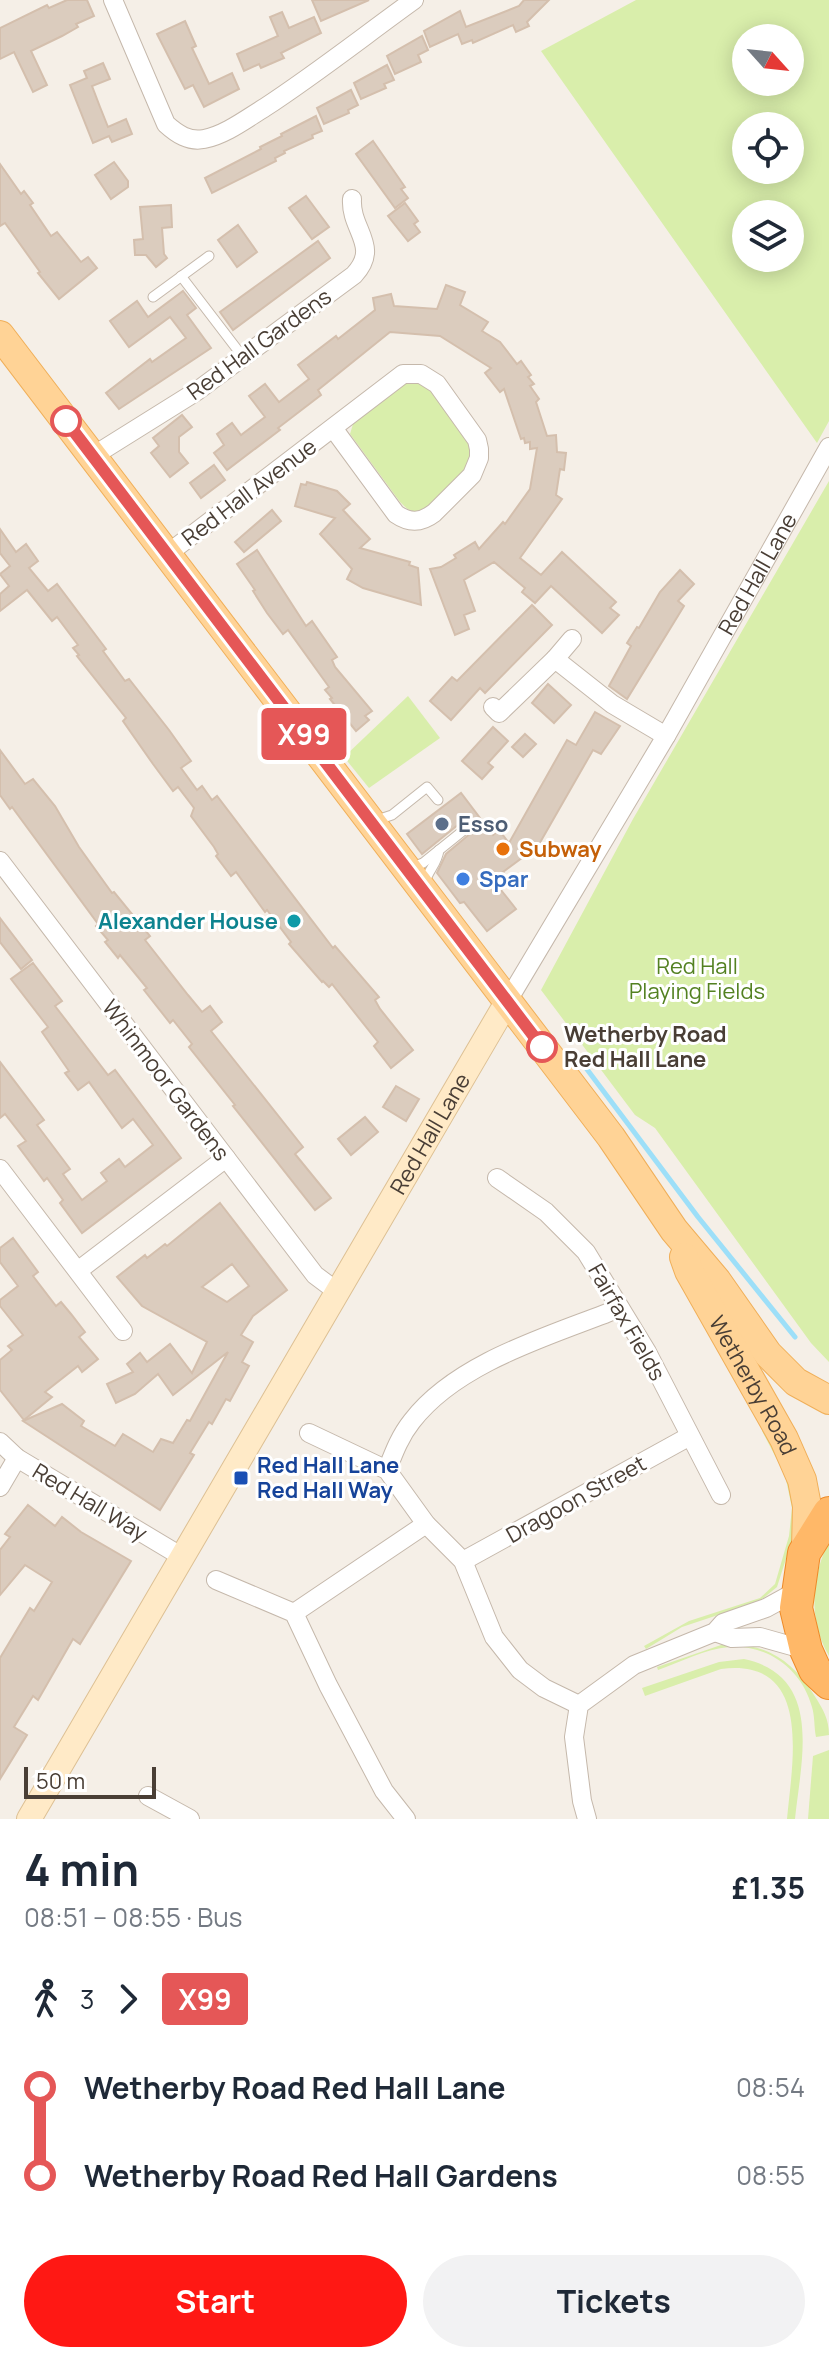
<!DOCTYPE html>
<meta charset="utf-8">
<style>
:root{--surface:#fff;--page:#f2f2f3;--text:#1f2937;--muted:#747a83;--accent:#ff1814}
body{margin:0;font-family:Manrope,sans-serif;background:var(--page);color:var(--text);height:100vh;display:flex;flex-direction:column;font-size:30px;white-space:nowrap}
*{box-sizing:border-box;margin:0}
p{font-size:26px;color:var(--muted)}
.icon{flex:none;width:44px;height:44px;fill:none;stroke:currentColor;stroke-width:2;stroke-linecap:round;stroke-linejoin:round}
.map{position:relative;height:1819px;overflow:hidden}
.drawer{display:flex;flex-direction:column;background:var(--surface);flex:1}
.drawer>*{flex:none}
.badge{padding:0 16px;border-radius:6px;font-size:28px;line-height:52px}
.needle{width:52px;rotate:117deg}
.buttons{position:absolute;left:732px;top:24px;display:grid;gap:16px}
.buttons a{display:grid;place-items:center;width:72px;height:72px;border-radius:50%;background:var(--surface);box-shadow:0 4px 20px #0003;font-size:40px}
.scale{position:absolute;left:24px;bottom:20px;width:132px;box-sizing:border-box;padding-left:8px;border:4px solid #493e35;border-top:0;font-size:22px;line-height:28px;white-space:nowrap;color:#493e35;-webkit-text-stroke:6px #fff;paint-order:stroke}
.map>.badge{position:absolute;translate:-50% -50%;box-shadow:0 0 0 4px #fff}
.legs{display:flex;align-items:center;gap:12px;height:88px;padding:0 24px;font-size:26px}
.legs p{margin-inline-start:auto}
.head{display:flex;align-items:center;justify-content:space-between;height:136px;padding:0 24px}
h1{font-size:44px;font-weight:700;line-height:60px}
.primary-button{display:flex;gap:16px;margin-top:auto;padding:16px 24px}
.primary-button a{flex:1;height:92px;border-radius:48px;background:var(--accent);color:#fff;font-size:32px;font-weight:700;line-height:92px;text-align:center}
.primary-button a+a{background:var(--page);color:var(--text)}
ul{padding:0 24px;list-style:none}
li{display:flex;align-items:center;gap:28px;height:88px;font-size:30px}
li i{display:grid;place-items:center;width:12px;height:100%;margin:0 10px;background:currentColor}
li i::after{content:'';width:20px;height:20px;margin:-10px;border:6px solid;border-radius:50%;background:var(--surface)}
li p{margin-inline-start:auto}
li:first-child i{background:linear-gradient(#0000 50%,currentColor 0)}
li:last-child i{background:linear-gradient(currentColor 50%,#0000 0)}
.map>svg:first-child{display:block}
.green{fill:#d9eeab;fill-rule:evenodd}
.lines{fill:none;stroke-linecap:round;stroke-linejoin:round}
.stream{stroke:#9ddff8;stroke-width:5}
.building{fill:#dbccbe;stroke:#d4bfad;stroke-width:2;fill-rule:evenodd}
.lane-casing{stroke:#c5b8ab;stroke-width:11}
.street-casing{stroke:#c5b8ab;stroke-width:20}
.secondary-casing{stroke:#ddc094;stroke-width:26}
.primary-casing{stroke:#f0af59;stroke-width:30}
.highway-casing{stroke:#ee8a28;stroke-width:34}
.lane{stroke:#fff;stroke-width:9}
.street{stroke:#fff;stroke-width:18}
.secondary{stroke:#ffeac7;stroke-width:24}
.primary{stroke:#ffd396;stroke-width:28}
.highway{stroke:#ffb868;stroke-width:32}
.line-1-casing{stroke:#fff;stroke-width:18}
.line-1{stroke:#e55757;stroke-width:12}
.stop-1-dot{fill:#fff;stroke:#e55757;stroke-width:4}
.service-dot{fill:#5c6f8a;stroke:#fff;stroke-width:3}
.food-dot{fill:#e8710a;stroke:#fff;stroke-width:3}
.shop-dot{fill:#3f7fe0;stroke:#fff;stroke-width:3}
.culture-dot{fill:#0f9aa8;stroke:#fff;stroke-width:3}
.transit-dot{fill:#1a4fb4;stroke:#fff;stroke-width:3}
.labels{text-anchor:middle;stroke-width:6;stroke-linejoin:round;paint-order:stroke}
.street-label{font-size:22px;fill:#493e35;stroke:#fff}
.service-label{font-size:22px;font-weight:bold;fill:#4e5e75;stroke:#fff;text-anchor:start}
.food-label{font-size:22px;font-weight:bold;fill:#c56008;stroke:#fff;text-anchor:start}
.shop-label{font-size:22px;font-weight:bold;fill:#366cbe;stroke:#fff;text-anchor:start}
.culture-label{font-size:22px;font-weight:bold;fill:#0d838f;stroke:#fff;text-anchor:end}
.park-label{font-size:22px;fill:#538121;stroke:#fff}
.stop-label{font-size:22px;font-weight:bold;fill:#493e35;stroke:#fff;text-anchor:start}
.transit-label{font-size:22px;font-weight:bold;fill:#164399;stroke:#fff;text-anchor:start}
</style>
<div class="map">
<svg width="829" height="1819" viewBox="0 0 829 1819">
<rect width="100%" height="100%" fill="#f5efe7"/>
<g class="green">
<path d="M636,0H829V421L817,443L541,51ZM746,38H790V82H746ZM790,126V170H746V126ZM790,214V258H746V214Z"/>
<path d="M417,381L429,386L471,444C472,452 471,462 466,469C458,481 431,511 417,511C409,512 405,507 400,502L350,434L353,424L405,384Z"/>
<polygon points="829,481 829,1362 811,1343 655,1128 635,1115 541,990 633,819"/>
<polygon points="408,696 440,738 369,788 344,757"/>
<polygon points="765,1429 793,1492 793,1537 777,1587 760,1601 682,1627 646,1649 644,1646 689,1621 760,1598 775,1584 789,1536 792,1508 785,1475 762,1431"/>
<path d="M829,1541V1656C808,1620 811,1578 829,1541Z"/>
<path d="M721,1645C764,1641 792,1660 814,1695C823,1709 829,1719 829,1735L816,1737C814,1728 815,1717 812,1707C802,1670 768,1644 729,1647C705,1649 681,1662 658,1670L657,1667Z"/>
<path d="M744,1659C824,1676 801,1760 795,1819H787C792,1763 814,1657 721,1669L645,1696L642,1688L719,1662Z"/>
<polygon points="829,1750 829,1819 808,1819 813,1756"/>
</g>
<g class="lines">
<polyline class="stream" points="586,1068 698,1217 795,1337"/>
</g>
<g class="building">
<polygon points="67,0 87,0 94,16 76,24 78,27 62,36 31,51 47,85 33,92 14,52 0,59 0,28 47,5 49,8"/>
<polygon points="312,0 369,0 321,21"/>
<polygon points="524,0 549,0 527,22 529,26 516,32 513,25 473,43 472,40 462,44 458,34 430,47 424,31 460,11 466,27 519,6"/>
<polygon points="282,12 289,28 314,17 321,33 281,53 284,58 261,68 259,64 244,71 237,54 278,36 270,17"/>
<polygon points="185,21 196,46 192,48 209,84 232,73 239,89 204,107 193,85 185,89 157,34"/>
<polygon points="422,36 428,50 418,55 421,62 395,74 387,56"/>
<polygon points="103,63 110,79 92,86 100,107 108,127 126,119 132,134 112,142 109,136 93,143 70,85 87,78 84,71"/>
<polygon points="387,65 394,80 384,84 386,88 361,99 354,83"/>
<polygon points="351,90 358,105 348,110 349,113 324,124 317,108"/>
<polygon points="316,116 322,131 312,135 313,138 284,151 285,153 275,158 276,161 212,193 205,178 261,149 260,147 282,136 281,134"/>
<polygon points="373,141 405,187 401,189 408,198 395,208 356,154"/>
<polygon points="114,162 128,181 128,187 111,199 95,175"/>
<polygon points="0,164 21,194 24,191 33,203 30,205 51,236 57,232 81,262 88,257 97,268 59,299 38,273 40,272 5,223 0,226"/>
<polygon points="306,196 329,227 312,239 289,208"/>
<polygon points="405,203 418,221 414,224 420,232 408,241 388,216"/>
<polygon points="171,205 172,227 162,228 164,254 167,258 156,267 146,255 135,255 134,240 143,239 140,207"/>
<polygon points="238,225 257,252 237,267 218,240"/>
<polygon points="318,241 330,258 233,330 220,312"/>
<polygon points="446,285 465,292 460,305 488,322 482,331 500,342 517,364 521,361 531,375 528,377 534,384 530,386 539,399 536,402 547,436 556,435 557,452 566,453 564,470 560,469 556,495 562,499 520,558 541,575 562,552 616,602 610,608 619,615 602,633 551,586 535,603 522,592 525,588 494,562 464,580 475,611 464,615 469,629 455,635 430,569 441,567 456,558 454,555 475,542 479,549 503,522 505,524 530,489 537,448 530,449 530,442 525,443 524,438 521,439 504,389 500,392 485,373 491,368 440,336 390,332 318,390 321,395 278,428 280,430 227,470 214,453 224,445 217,434 232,423 241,435 265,417 249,396 265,384 279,402 309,379 298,365 336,336 338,339 375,310 373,298 391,294 394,306 437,309"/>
<polygon points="183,291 196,308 187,315 211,348 119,409 106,393 150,359 152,362 186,338 170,317 129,347 110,321 137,301 148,317"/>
<polygon points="182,415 192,427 179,437 179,452 188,463 170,477 151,453 159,446 153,438"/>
<polygon points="214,465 225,480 201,498 190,483"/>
<polygon points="307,482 337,491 350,504 343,510 370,539 360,548 410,562 409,565 418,568 421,605 363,588 347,579 352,569 320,534 335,518 295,506 301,484 306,485"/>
<polygon points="272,510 281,521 244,552 235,542"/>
<polygon points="0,529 16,552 26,544 38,561 29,568 48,591 57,584 106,649 103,651 125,681 129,679 169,730 191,761 181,768 197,790 202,786 212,800 217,796 333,948 335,946 379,997 375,1000 380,1009 413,1050 391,1068 374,1046 378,1042 332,984 329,987 323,981 322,982 289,944 291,942 267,910 265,912 236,872 231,876 216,856 218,854 214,847 191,816 194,808 178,787 173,791 153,764 123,721 126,718 77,656 79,655 73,648 78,645 57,617 52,621 27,590 0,611 0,594 9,586 0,574 10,566 0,553"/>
<polygon points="257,550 306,626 312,621 337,657 332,660 335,667 372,711 365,716 369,720 356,731 330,699 332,698 325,690 329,687 288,630 283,634 267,613 253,591 255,590 237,564"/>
<polygon points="680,570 694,584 678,601 684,606 627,699 609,686 631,646 627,643 637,627 639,628 660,592"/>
<polygon points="532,605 552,625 485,693 480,688 451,720 430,701 452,677 457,681"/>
<polygon points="548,684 571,705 554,723 532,703"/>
<polygon points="595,712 620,726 601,754 593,750 538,846 503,872 511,883 501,890 516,909 487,931 464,902 460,903 437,873 446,854 471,833 469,825 459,824 422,854 407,834 461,793 493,835 499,830 509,843 567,740 576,745"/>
<polygon points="493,727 508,741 488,763 493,767 482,779 462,761"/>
<polygon points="525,734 536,744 523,757 512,747"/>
<polygon points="0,750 25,784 33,779 55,806 79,847 112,893 114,892 150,936 145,940 188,995 202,1012 210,1006 222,1022 211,1031 303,1147 295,1154 331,1198 315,1210 233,1106 235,1105 189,1047 192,1044 173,1020 170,1023 144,990 147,988 120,955 118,958 105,942 108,940 96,926 98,924 12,807 10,809 0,795"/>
<polygon points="0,918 32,960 21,969 0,942"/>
<polygon points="33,963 62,1001 55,1006 75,1032 108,1075 115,1070 181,1158 82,1233 60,1203 63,1200 47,1178 44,1181 18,1146 26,1141 5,1114 0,1118 0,1062 44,1120 37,1125 70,1169 63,1174 82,1200 107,1181 101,1173 119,1159 125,1167 153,1145 133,1119 122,1128 89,1082 78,1090 65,1073 69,1071 42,1032 48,1027 11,979"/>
<polygon points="396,1086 419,1099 406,1121 383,1107"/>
<polygon points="365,1117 378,1132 351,1155 338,1139"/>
<path d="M220,1203L287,1290L253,1316L241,1335L253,1342L242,1362L249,1366L230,1401L226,1399L212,1424L209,1422L190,1453L194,1455L160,1510L23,1421L62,1404L84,1421L81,1426L115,1446L123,1434L153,1452L161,1439L173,1443L187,1420L190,1421L228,1352L173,1395L158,1374L135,1394L116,1403L107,1384L133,1372L127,1364L140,1353L147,1362L170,1344L192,1373L207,1342L142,1306L117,1277L145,1255L147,1258L165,1244L167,1246ZM232,1264L249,1286L227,1302L202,1287Z"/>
<polygon points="13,1238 38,1272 33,1276 56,1306 61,1302 71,1314 85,1332 79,1337 98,1359 82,1372 78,1366 45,1392 52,1397 24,1420 0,1390 0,1360 12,1350 8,1346 23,1335 0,1306 0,1300 18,1286 0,1262 0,1248"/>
<polygon points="28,1505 55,1526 62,1517 81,1532 131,1561 80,1644 73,1639 38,1700 33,1696 14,1727 27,1735 0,1779 0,1658 30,1608 34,1611 52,1582 25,1565 0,1595 0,1550 10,1537 5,1534"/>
</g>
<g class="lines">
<g class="lane-casing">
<g id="lane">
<polyline points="181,276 243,357"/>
<polyline points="153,297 209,256"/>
<polyline points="374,821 392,815 427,787 438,800"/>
<polyline points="410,868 423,863 464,830"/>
<path d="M425,882C429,869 437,864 439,850"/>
</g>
</g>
<g class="street-casing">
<g id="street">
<path d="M113,0L166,124C177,134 189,142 204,139C225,135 246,119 264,108C316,74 364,36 414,0"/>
<path d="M93,456L197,391L354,275C381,246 350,230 352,199"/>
<path d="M166,555L403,374H421L437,384L477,440L479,449V458L472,475L434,513C421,523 409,523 396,514L333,428"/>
<polyline points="555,659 572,639"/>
<polyline points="493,707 499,713 555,659 612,704 666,736"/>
<polyline points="0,861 315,1275 339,1293"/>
<path id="s1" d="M507,1002L666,736L829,447"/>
<polyline points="0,1169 123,1331"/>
<polyline points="497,1178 546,1212 586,1252 647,1352 721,1495"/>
<polyline points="79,1270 226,1158"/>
<polyline points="309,1433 387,1470 426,1524 463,1561 494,1637 520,1670 544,1688 579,1705"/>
<polyline points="0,1442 17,1458 184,1558"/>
<path d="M387,1470C394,1452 400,1436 412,1421C458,1361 553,1335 620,1308"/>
<polyline points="0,1487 17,1458"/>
<polyline points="463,1561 690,1436"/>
<polyline points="216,1580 294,1613 328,1685 384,1791 406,1819"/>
<polyline points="294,1613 426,1524"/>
<polyline points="715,1632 732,1638 760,1637 806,1650"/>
<polyline points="148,1796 190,1819"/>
<polyline points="587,1819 582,1801 574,1737 579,1705 634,1665 715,1632 723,1623 766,1608 797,1591"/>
</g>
</g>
<g class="secondary-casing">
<g id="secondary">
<path id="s2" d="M29,1819L507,1002"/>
</g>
</g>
<g class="primary-casing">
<g id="primary">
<polyline points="0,335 611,1137 674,1230 717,1281 768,1354 796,1382 829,1400"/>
<path id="s3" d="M684,1257L689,1271L784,1439L802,1480L807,1506L806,1547"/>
</g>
</g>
<g class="highway-casing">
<polyline id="highway" points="829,1513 804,1553 796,1608 806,1650 815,1670 829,1683"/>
</g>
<use href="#lane" class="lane"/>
<use href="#street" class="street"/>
<use href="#secondary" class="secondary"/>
<use href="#primary" class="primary"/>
<use href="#highway" class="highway"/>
</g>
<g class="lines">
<g class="line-1-casing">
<polyline id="line-1" points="66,421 542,1047"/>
</g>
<use href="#line-1" class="line-1"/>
</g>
<g class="stop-1-dot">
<circle cx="66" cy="421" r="14"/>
<circle cx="542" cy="1047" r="14"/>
</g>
<circle class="service-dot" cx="442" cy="824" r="8"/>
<circle class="food-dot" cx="503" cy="849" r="8"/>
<circle class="shop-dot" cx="463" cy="879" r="8"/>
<circle class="culture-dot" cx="294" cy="921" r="8"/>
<rect class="transit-dot" x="233" y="1470" width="16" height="16" rx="4"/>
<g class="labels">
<g class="street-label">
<text transform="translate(259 344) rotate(-36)" y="8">Red Hall Gardens</text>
<text transform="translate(249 492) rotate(-37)" y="8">Red Hall Avenue</text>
<text dy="8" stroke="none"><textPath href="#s1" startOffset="496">Red Hall Lane</textPath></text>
<text transform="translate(166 1080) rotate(53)" y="8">Whinmoor Gardens</text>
<text dy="8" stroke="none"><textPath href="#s2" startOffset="794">Red Hall Lane</textPath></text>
<text transform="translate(627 1322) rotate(60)" y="8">Fairfax Fields</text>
<text dy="8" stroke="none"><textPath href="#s3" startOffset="146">Wetherby Road</textPath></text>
<text transform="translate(576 1499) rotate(-29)" y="8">Dragoon Street</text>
<text transform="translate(90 1502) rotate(31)" y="8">Red Hall Way</text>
</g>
<g class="service-label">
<text x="458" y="832">Esso</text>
</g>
<g class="food-label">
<text x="519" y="857">Subway</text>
</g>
<g class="shop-label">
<text x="479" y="887">Spar</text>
</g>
<g class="culture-label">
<text x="278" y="929">Alexander House</text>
</g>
<g class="park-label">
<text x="697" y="974">Red Hall<tspan x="697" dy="25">Playing Fields</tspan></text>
</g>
<g class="stop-label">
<text x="564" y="1042">Wetherby Road<tspan x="564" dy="25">Red Hall Lane</tspan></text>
</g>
<g class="transit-label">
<text x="257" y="1473">Red Hall Lane<tspan x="257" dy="25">Red Hall Way</tspan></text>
</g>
</g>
</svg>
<div class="buttons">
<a><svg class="needle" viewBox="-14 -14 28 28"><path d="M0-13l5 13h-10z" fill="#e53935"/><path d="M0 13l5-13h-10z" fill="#747a83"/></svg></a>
<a><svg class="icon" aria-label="locate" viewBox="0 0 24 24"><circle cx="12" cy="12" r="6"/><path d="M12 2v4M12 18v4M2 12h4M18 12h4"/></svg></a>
<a><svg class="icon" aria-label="layers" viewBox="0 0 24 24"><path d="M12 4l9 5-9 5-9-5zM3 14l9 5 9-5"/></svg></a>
</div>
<div class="scale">50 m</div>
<b class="badge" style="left:304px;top:734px;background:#e55757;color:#fff">X99</b>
</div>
<section class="drawer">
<div class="head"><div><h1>4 min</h1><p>08:51 – 08:55 · Bus</p></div><b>£1.35</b></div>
<div class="legs"><svg class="icon" aria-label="walk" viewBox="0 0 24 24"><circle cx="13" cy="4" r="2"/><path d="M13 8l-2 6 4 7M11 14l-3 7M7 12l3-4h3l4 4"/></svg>3<svg class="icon" aria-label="forward" viewBox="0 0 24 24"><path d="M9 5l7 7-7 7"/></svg><b class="badge" style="background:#e55757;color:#fff">X99</b></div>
<ul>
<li><i style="color:#e55757"></i><b>Wetherby Road Red Hall Lane</b><p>08:54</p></li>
<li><i style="color:#e55757"></i><b>Wetherby Road Red Hall Gardens</b><p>08:55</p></li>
</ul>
<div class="primary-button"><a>Start</a><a>Tickets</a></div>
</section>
